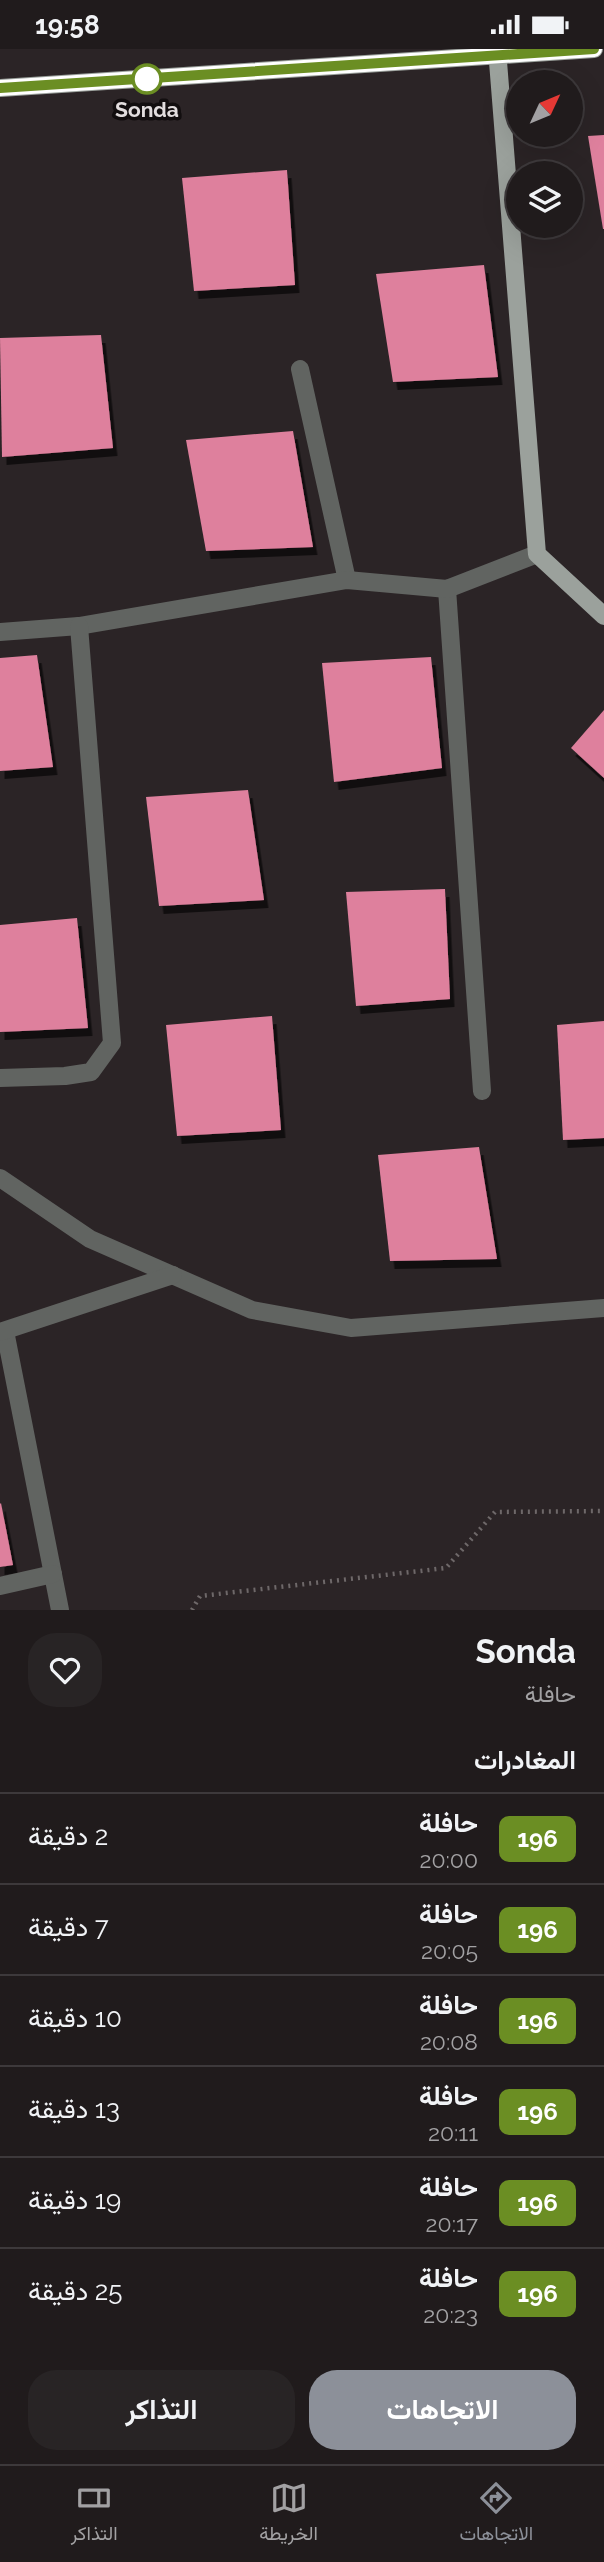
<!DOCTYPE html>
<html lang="ar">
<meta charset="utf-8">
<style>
:root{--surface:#201b1c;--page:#282425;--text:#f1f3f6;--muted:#a2a1a3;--line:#3d393b;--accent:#8c9099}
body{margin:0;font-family:Raleway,Vazirmatn,sans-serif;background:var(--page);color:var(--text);direction:rtl;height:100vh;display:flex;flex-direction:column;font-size:26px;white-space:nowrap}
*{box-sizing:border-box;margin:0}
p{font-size:23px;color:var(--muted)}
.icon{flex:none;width:38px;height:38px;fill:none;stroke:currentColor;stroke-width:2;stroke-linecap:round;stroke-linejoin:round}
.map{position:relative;height:1561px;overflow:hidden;direction:ltr}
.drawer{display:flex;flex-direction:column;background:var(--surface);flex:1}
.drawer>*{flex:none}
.badge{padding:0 14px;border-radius:10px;font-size:24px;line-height:46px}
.needle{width:46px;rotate:46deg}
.buttons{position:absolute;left:506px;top:21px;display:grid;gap:14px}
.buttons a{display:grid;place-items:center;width:77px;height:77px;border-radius:50%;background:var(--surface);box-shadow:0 7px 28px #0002,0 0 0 2px var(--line);font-size:35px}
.map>.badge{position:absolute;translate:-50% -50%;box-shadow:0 0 0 4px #fff}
h2{padding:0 28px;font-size:26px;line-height:63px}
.round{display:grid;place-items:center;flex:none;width:74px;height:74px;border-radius:28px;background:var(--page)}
.overview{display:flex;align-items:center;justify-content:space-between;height:119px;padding:0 28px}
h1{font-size:33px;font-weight:700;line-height:52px}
.primary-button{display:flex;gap:14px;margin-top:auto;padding:14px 28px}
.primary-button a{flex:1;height:80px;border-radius:28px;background:var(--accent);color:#fff;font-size:28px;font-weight:700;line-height:80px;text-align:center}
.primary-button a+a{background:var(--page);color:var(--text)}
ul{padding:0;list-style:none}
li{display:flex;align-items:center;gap:21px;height:91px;padding:0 28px;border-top:2px solid var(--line)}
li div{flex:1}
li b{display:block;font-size:26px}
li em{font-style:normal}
li .badge{min-width:77px;font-weight:700;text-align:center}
.status{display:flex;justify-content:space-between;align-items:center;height:49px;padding:0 35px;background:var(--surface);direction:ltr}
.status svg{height:19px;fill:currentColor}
.tabs{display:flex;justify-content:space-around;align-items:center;height:98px;border-top:2px solid var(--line);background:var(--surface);font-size:19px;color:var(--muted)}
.tabs a{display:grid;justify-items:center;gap:4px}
.tabs .active{color:var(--accent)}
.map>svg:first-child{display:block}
.building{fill:#de809d;filter:url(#shadow)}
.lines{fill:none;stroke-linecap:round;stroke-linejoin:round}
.path{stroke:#6e6869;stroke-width:4.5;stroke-dasharray:2 5;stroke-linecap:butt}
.minor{stroke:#616461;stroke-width:18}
.major{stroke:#9ba19c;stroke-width:18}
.line-casing{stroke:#fff;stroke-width:16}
.line{stroke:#6b8e23;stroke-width:10}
.stop-dot{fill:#fff;stroke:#6b8e23;stroke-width:3.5}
.labels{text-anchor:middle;stroke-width:7;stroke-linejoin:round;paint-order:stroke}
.stop-label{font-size:21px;font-weight:bold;fill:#e2ddde;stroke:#120e0f}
</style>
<div class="status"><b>19:58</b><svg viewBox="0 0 49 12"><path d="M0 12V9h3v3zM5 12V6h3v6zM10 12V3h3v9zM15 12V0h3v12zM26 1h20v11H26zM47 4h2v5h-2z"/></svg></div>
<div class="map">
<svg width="604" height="1561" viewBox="0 0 604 1561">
<defs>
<filter id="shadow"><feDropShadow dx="4.5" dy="8" stdDeviation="0" flood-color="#0009"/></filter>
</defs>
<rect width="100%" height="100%" fill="#2b2426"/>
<g class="building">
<polygon points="604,86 604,180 603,180 588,87"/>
<polygon points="287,121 295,236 194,242 182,129"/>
<polygon points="484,216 498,328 393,333 376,225"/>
<polygon points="101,286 113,399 2,408 0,289"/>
<polygon points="293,382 313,498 206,502 186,391"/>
<polygon points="37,606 53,718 0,722 0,609"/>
<polygon points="431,608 442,719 334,733 322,614"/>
<polygon points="604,661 604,729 571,699"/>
<polygon points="248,741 264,851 159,857 146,748"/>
<polygon points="445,840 450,950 356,957 346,843"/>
<polygon points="77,869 88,979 0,983 0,876"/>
<polygon points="272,967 281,1081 177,1087 166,976"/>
<polygon points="604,972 604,1089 563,1091 557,976"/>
<polygon points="479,1098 497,1210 390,1212 378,1106"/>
<polygon points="1,1454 13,1516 0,1518 0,1455"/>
</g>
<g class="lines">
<polyline class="path" points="192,1561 200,1547 446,1519 495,1463 604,1462"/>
<g class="minor">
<polyline points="300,320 347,531"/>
<polyline points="447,540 482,1042"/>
<polyline points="0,583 79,577 347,531 447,540 537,505"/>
<polyline points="0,1029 65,1027 91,1023 112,994 79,577"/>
<polyline points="0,1129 90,1190 252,1261 351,1279 604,1259"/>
<polyline points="5,1282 60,1561"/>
<polyline points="0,1283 173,1226"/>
<polyline points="0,1537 53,1525"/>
</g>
<g class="major">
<polyline points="497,0 537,505 604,567"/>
<polyline points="0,39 594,0"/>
</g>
</g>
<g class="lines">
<g class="line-casing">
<polyline id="line" points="0,39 594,0"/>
</g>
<use href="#line" class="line"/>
</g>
<circle class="stop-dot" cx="147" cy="30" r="14"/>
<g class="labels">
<g class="stop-label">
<text x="147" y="68">Sonda</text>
</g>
</g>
</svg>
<div class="buttons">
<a><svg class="needle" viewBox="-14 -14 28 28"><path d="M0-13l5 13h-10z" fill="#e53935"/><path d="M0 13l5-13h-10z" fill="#a2a1a3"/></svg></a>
<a><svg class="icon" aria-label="layers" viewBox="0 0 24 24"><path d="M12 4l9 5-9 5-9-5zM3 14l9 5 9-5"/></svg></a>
</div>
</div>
<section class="drawer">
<div class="overview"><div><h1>Sonda</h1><p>حافلة</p></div><a class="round"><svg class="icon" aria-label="heart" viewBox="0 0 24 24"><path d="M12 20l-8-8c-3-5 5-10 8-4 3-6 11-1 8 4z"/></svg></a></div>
<h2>المغادرات</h2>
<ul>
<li><span class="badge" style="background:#6b8e23;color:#fff">196</span><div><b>حافلة</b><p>20:00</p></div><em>2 دقيقة</em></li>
<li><span class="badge" style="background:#6b8e23;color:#fff">196</span><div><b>حافلة</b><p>20:05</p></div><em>7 دقيقة</em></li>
<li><span class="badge" style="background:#6b8e23;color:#fff">196</span><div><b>حافلة</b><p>20:08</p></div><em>10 دقيقة</em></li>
<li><span class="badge" style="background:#6b8e23;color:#fff">196</span><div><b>حافلة</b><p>20:11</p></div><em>13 دقيقة</em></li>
<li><span class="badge" style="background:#6b8e23;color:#fff">196</span><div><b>حافلة</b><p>20:17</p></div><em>19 دقيقة</em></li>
<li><span class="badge" style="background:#6b8e23;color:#fff">196</span><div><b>حافلة</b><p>20:23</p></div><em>25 دقيقة</em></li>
</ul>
<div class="primary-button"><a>الاتجاهات</a><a>التذاكر</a></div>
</section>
<nav class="tabs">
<a class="active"><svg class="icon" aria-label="directions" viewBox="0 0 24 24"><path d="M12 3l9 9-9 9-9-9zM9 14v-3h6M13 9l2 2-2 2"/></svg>الاتجاهات</a>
<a><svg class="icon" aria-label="map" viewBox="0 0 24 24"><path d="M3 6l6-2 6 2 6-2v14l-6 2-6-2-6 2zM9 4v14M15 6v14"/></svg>الخريطة</a>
<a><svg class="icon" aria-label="tickets" viewBox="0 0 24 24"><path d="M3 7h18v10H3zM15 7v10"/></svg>التذاكر</a>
</nav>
